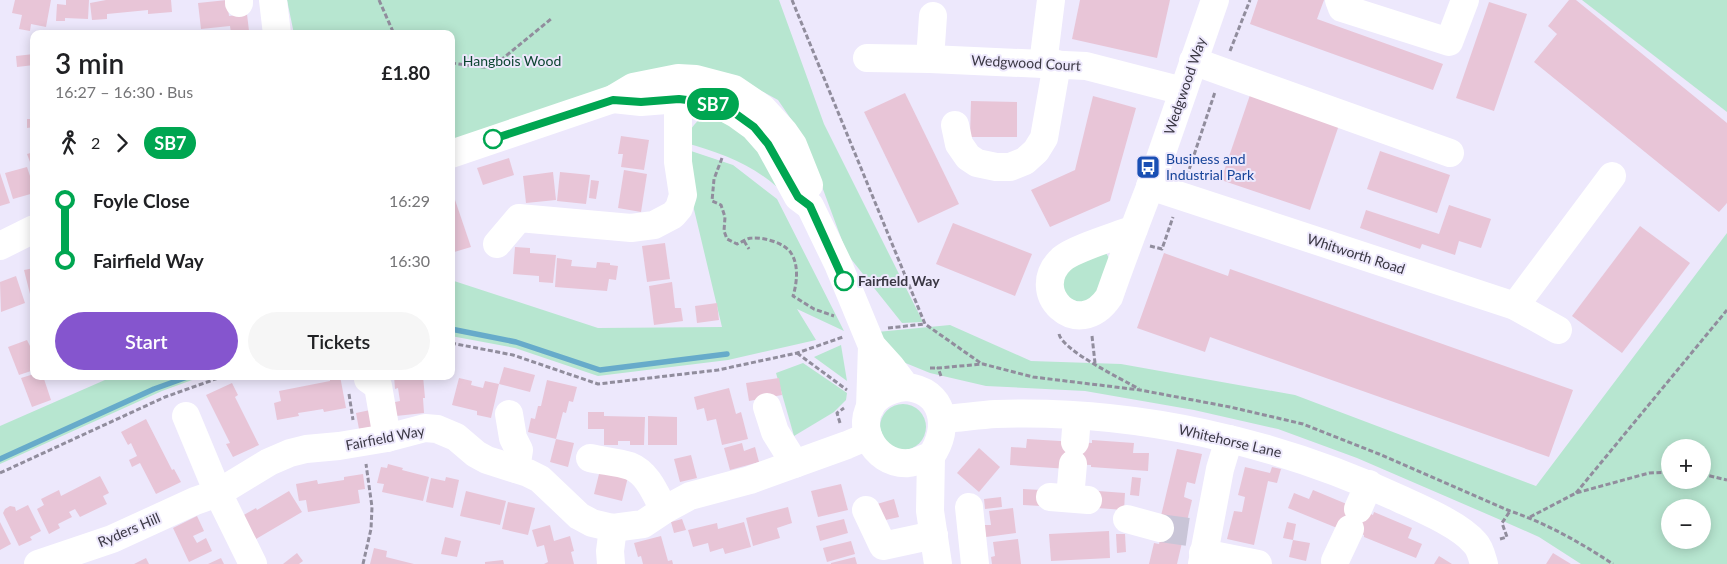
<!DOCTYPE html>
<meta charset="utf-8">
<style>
:root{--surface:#fff;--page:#f6f6f6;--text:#202124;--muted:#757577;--accent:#8555ce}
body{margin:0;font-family:Lato,sans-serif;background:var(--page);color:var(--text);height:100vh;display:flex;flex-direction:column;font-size:19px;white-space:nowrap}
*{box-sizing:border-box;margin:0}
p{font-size:16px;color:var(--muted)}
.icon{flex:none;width:28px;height:28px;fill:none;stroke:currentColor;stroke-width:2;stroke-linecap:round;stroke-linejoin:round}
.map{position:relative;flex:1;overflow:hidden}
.panel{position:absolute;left:30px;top:30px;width:425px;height:350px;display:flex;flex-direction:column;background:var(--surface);border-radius:10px;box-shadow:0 2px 12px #0003}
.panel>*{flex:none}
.badge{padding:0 10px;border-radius:16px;font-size:18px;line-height:32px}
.controls{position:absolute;left:1661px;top:439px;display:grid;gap:10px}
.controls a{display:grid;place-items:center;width:50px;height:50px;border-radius:50%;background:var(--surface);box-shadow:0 2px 12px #0003;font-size:25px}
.map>.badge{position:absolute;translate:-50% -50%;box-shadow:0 0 0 2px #fff}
.legs{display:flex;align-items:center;gap:8px;height:55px;padding:0 25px;font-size:16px}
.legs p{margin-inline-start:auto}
.head{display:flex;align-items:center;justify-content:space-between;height:85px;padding:0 25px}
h1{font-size:28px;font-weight:600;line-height:38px}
.cta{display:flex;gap:10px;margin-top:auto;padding:10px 25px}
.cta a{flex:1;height:58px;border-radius:30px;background:var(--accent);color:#fff;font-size:20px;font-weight:600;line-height:58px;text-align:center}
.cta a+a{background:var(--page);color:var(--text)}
ul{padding:0 25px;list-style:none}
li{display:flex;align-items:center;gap:18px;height:60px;font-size:19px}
li i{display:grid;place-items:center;width:8px;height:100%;margin:0 6px;background:currentColor}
li i::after{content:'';width:12px;height:12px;margin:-6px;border:4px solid;border-radius:50%;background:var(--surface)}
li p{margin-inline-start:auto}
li:first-child i{background:linear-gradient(#0000 50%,currentColor 0)}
li:last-child i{background:linear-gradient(currentColor 50%,#0000 0)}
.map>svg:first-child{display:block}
.green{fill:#b7e6d0;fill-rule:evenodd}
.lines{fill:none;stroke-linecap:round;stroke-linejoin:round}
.stream{stroke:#67abca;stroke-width:5.5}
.building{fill:#e8c5d7}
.minor-tunnel{stroke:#c9c5d7;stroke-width:28;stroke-dasharray:28 14;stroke-linecap:butt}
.path{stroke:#918d9d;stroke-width:3;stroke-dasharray:5 2.5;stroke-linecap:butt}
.minor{stroke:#fff;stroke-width:28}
.line-1-casing{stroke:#fff;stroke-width:11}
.line-1{stroke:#00a651;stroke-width:8}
.stop-1-dot{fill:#fff;stroke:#00a651;stroke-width:2.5}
.labels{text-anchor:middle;stroke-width:4;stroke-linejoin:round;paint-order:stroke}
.park-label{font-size:14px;fill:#0d4632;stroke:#ede8fc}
.street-label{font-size:14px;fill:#3a3743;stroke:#ede8fc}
.transit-label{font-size:14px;fill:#164399;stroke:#ede8fc;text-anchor:start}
.stop-label{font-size:14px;font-weight:bold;fill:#3a3743;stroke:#ede8fc;text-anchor:start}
</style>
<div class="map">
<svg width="1727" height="564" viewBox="0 0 1727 564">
<rect width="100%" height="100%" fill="#ede8fc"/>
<g class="green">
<polygon points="287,0 779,0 824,124 923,322 902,323 847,254 804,138 778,100 732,75 451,149 451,34 294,34"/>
<polygon points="1582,0 1727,0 1727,112"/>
<path d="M704,116L750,129L777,187C751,164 719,152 686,143C689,130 693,124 704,116Z"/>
<polygon points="691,151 733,165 777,199 844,331 797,309 816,340 728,360 598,376 515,348 451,336 451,280 598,328 722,327 692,201"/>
<path d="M1727,233V564H1581L1539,537L1496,518L1357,458L1278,429L1194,410L1085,391L986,386L930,373L903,362L877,332L950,325L1031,361L1121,364L1295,395L1536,486ZM1670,448H1702V480H1670ZM1670,508H1702V540H1670Z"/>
<path d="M1106,253L1109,258C1104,273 1101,303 1080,302C1077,302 1072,299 1069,298L1062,287L1065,274L1077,264Z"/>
<polygon points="841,345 847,381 814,357"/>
<polygon points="803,363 847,393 846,400 834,412 794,436 776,373"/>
<polygon points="114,376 203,376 162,391 0,464 0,426"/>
<circle cx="903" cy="427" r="23"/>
</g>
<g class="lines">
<g class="stream">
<polyline points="451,329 516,342 600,370 727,354"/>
<polyline points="0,459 154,389 190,376"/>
</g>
</g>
<g class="building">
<polygon points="15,0 51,0 46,27 31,24 30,31 19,29 22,15 12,13"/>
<polygon points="66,0 89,0 88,19 65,18 65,21 56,21 57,4 66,5"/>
<polygon points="106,0 171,0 172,12 148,14 148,10 107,14 107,19 92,20 90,3"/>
<polygon points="227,0 229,16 247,14 249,31 231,33 230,26 201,29 198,3"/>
<polygon points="1080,0 1170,0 1157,58 1072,39"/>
<polygon points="1258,0 1324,0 1317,19 1443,64 1433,90 1250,24"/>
<polygon points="1569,0 1576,0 1727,123 1727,203 1719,212 1534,62 1557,34 1548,26"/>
<polygon points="1489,2 1527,14 1494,111 1456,98"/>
<polygon points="34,54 34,65 17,67 16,56"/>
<polygon points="905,93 959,204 918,223 864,112"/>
<polygon points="1250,95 1339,125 1310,210 1221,180"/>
<polygon points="1093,96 1136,108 1110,201 1050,227 1031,190 1075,170"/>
<polygon points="971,101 1017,102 1017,137 970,137"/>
<polygon points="27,119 34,119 34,127 27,128"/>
<polygon points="621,136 649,140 644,170 621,167 623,154 618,154"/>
<polygon points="1380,151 1450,175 1437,213 1367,189"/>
<polygon points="34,152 34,170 33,170 27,154"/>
<polygon points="509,158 514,175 483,185 477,168"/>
<polygon points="27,167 34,188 34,193 13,199 5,173"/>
<polygon points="624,170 647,174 641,212 618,208"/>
<polygon points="553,172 556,200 526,203 523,176"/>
<polygon points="560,172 590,175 586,204 557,201"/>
<polygon points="0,173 10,203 0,206"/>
<polygon points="591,180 599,181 596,199 589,198"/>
<polygon points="451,188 471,247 451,253"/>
<polygon points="1449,205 1491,219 1481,248 1459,241 1455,255 1422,244 1420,249 1360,228 1366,210 1439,234"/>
<polygon points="953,223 1032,254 1015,296 936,264"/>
<polygon points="1640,226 1690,263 1622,353 1572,316"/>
<polygon points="665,243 670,279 647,282 642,246"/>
<polygon points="515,247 530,248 530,253 556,255 553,283 539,282 539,276 513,274"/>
<polygon points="1164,253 1228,276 1230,269 1573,390 1549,457 1210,337 1205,352 1137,328"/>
<polygon points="557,258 572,260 571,266 596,268 597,262 610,263 610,265 618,266 616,280 609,279 607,291 555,287"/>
<polygon points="34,268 34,297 31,298 24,270"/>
<polygon points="16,276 25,303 1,312 0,282"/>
<polygon points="672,282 675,308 681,308 683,321 654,325 649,286"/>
<polygon points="717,303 719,320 697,323 695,306"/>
<polygon points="27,340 34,354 34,370 19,375 8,347"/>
<polygon points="504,367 535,375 530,392 499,384"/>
<polygon points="34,374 34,376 43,376 51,400 32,407 21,378"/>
<polygon points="340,376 346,408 324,412 323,409 311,411 298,413 299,416 277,420 274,403 281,401 279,391 330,381 330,377"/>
<polygon points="394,376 423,376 425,398 423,398 424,413 396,416 395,402 400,401 398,388 395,389"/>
<polygon points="459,378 472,381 471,385 483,388 485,381 499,384 491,418 477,415 477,411 452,405"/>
<polygon points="779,378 782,395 749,401 746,383"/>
<polygon points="547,380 577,387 573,402 569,401 566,413 563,412 556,439 574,443 568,467 550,462 556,439 528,432 531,418 535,419 538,406 541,406"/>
<polygon points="232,383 238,395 235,397 259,445 233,457 226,444 230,443 206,395"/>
<polygon points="729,388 736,414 741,412 748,439 722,445 716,419 707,421 704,408 697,410 694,397"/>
<polygon points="375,409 378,426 359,429 356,413"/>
<polygon points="588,412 604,412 604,416 645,417 644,445 630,445 630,441 618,441 618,445 604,445 604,429 588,429"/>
<polygon points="648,416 677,417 677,445 648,445"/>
<polygon points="146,419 172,470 174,469 181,482 156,494 140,463 132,467 129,460 137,456 131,443 128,445 121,432"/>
<polygon points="1027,439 1092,443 1092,440 1134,443 1133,453 1149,453 1148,471 1091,467 1091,465 1069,464 1069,469 1010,465 1011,447 1026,448"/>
<polygon points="742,443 744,451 755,447 759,462 730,470 724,448"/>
<polygon points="979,448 1000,467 979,492 957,473"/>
<polygon points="1177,449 1202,454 1195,484 1187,482 1185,491 1184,497 1192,500 1177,564 1149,564 1154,543 1159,544 1164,522 1160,520"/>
<polygon points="691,455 697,478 680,482 674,459"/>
<polygon points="388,464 403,468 402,470 429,477 423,501 382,492 384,484 377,483 381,467 387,468"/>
<polygon points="601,466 629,473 622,501 594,494"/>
<polygon points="1245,467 1270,473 1272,467 1281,469 1277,483 1268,481 1254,545 1227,539 1234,511 1242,512 1245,497 1238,495"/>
<polygon points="363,474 365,489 358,490 360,503 308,512 306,500 299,501 296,484 317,480 318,484 344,480 344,477"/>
<polygon points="100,476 109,493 103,496 107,504 80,517 75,509 69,512 72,517 58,524 60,528 49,534 37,509 44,505 41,499 59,490 61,496"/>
<polygon points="446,477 459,480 453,508 426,502 431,478 445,481"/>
<polygon points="1132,477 1141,478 1139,496 1130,495"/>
<polygon points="841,484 848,510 818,517 811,491"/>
<polygon points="1023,489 1041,490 1041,506 1023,505"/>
<polygon points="1313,490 1373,515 1374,512 1412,528 1408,538 1422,544 1416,558 1364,537 1364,535 1344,527 1342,530 1288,508 1294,493 1309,499"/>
<polygon points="289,491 302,512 256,539 242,516 256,508 257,510"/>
<polygon points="466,491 506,501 500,525 460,516"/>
<polygon points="1098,491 1125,493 1124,510 1097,508"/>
<polygon points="1001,497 1002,507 985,509 984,499"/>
<polygon points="894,499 899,517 881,521 877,504"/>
<polygon points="508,502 535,508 528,535 502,529"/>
<polygon points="28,505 41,531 30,537 32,540 19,546 3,513 5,509 10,506 15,507 16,511"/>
<polygon points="788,507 792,523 777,528 780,538 753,546 746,518"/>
<polygon points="1013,508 1016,533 986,537 984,525 991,525 989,511"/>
<polygon points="197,516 204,531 193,536 197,543 206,538 212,551 189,562 173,528"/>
<polygon points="682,519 686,530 674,533 671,522"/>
<polygon points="844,519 848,533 820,541 816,526"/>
<polygon points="0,522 11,544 0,550"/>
<polygon points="744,522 751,547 725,554 723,548 710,552 708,543 693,547 688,530 717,523 718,529"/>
<polygon points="1287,522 1296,524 1293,540 1283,538"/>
<polygon points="550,525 554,541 570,536 574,551 571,552 574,564 544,564 548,562 544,545 537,547 532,530"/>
<polygon points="1109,531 1110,558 1051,561 1049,534"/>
<polygon points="1116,534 1125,534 1126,552 1117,553"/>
<polygon points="661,536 668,561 672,560 673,564 643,564 641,556 638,557 634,543"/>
<polygon points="445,537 461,541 457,557 441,554"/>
<polygon points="1018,539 1021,564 992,564 991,557 995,556 993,542"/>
<polygon points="1293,540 1310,543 1306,561 1289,557"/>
<polygon points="851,541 855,554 827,562 823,548"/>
<polygon points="374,548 387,551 386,557 414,564 370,564"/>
<polygon points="297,553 303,561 299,564 283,564"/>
<polygon points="1553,553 1571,564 1546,564"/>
<polygon points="1439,556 1452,564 1434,564"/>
<polygon points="855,557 857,564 831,564 831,563"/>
<polygon points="146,558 149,564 134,564"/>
<polygon points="221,558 224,564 208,564"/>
<polygon points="503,560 504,564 485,564 485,562"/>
</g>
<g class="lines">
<polyline class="minor-tunnel" points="1160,528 1188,532"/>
<g class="path">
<polyline points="379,0 394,34"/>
<polyline points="792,0 925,324 982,364"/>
<polyline points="1230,51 1250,0"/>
<polyline points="451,63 491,68 551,19"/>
<path d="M722,158L714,179L712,201L721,205L725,217L724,231L727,239L737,244C742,242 747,238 752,238C763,237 785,243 791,253C799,265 797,283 793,296L814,309L834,316"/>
<polyline points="1187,176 1215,92"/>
<polyline points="744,241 749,249"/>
<polyline points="1150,246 1162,249 1173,217"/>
<polyline points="888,328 925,324"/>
<path d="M1059,334C1063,351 1122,379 1139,389"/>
<polyline points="1092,336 1095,363"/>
<polyline points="451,343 513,355 598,384 718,370 797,353 843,337"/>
<polyline points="797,353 847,390"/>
<polyline points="930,368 938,368"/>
<path d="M941,376L938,368L983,364L1033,377L1140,390L1230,407L1303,424L1379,454L1510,511C1546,523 1581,543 1613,564"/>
<polyline points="349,394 353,420"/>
<polyline points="840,423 837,413 844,408"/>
<polyline points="0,473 165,397 224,376"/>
<polyline points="1702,474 1727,480"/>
<polyline points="1576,493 1727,310"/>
<polyline points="1530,517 1576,493 1649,473 1670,472"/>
<polyline points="1500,539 1507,537 1502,523 1510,511"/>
<polyline points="363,564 371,529 372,507 366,464"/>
</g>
<g class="minor">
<polyline points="239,0 239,3"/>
<polyline points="273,0 277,34"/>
<polyline points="1339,0 1342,8 1449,42 1465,0"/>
<polyline points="867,58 930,59 1086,66 1183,91"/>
<polyline points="930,59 933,16"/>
<polyline points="1193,61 1450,153"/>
<polyline points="1043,64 1051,0"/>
<polyline points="613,99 641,102 679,99 695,100 725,108 736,114 754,127 769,144 798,197 810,206 838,264 872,346 891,367 906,387"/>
<polyline points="955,125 959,144 968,157 977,163 996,167 1010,167 1025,161 1036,151 1044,138 1057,64"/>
<polyline points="451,154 613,99 633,87 678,78 696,79 734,89 762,108 784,132 793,145 809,185"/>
<polyline points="1150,186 1515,306 1558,330"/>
<path d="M1134,229C1117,236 1075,248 1062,259C1026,292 1078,343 1109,297C1122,260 1136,223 1150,187C1172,125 1193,62 1215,0"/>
<polyline points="497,244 519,218 631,228 654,225 673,215 679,208 683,195 678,162 678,82"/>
<polyline points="0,246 34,229"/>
<polyline points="1515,306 1612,176"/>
<polyline points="368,379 378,386 387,438"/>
<path d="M906,387C944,390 951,428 931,456C924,458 916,463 909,463C872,466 850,418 880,396C888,390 896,388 906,387Z"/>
<polyline points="767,407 775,432 795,464"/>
<polyline points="870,408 872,346"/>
<polyline points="509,414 513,438 519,450 516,469"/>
<path d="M943,419C960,418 978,415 996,414C1133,409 1276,441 1400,499C1422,509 1460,525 1475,543C1480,548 1482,557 1484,564"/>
<polyline points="1075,442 1077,416"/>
<polyline points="931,456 930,511 938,564"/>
<path d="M590,458C603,461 618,462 630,466C648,473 656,495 664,510"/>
<polyline points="1050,497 1088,500"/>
<polyline points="1070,498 1073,464"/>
<polyline points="969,507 975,564"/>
<polyline points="1358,509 1369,484"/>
<polyline points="866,510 883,546 934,535"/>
<polyline points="1127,519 1160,528"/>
<polyline points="1203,553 1258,564"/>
<polyline points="1335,561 1350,529"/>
<polyline points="38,564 112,539 195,501 218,493 186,416"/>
<polyline points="253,564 218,493 269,462 290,453 306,449 339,446 387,438 425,428 437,429 456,437 476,454 487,460 528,473 540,479 579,516 592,523 613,528 643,524 664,510 690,496 750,480 847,445 868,436"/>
<polyline points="611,564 610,551 613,528"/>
<polyline points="1202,564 1220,469 1229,439"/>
</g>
</g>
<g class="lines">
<g class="line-1-casing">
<polyline id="line-1" points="493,139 613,100 641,102 679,99 711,103 725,108 736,114 754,127 768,144 798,197 810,206 844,281"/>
</g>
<use href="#line-1" class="line-1"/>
</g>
<defs>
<g id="bus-square" transform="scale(1.25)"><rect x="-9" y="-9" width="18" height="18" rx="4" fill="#1a4fb4" stroke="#ede8fc"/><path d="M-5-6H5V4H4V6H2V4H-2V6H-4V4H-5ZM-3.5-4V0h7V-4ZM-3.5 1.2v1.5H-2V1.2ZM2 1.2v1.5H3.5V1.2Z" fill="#fff"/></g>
</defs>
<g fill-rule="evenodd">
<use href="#bus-square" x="1148" y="167"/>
</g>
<g class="stop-1-dot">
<circle cx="493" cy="139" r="9"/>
<circle cx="844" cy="281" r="9"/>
</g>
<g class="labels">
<g class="park-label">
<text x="512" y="66">Hangbois Wood</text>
</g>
<g class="street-label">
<text transform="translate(1026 63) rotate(3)" y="5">Wedgwood Court</text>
<text transform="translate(1185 86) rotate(-71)" y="5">Wedgwood Way</text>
<text transform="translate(1356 254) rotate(18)" y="5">Whitworth Road</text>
<text transform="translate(385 438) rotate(-11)" y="5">Fairfield Way</text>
<text transform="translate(1230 441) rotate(13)" y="5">Whitehorse Lane</text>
<text transform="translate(129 530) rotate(-23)" y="5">Ryders Hill</text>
</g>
<g class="transit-label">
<text x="1166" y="164">Business and<tspan x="1166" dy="16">Industrial Park</tspan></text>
</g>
<g class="stop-label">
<text x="858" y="286">Fairfield Way</text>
</g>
</g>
</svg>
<div class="controls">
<a>+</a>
<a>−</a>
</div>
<b class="badge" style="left:713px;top:104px;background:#00a651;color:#fff">SB7</b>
<section class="panel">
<div class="head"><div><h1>3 min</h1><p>16:27 – 16:30 · Bus</p></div><b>£1.80</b></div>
<div class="legs"><svg class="icon" aria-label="walk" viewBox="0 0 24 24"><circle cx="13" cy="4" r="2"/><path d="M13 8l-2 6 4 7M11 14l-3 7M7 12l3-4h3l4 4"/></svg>2<svg class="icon" aria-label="forward" viewBox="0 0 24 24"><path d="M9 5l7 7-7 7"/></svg><b class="badge" style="background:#00a651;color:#fff">SB7</b></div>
<ul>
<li><i style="color:#00a651"></i><b>Foyle Close</b><p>16:29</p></li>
<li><i style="color:#00a651"></i><b>Fairfield Way</b><p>16:30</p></li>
</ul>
<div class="cta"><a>Start</a><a>Tickets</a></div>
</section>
</div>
